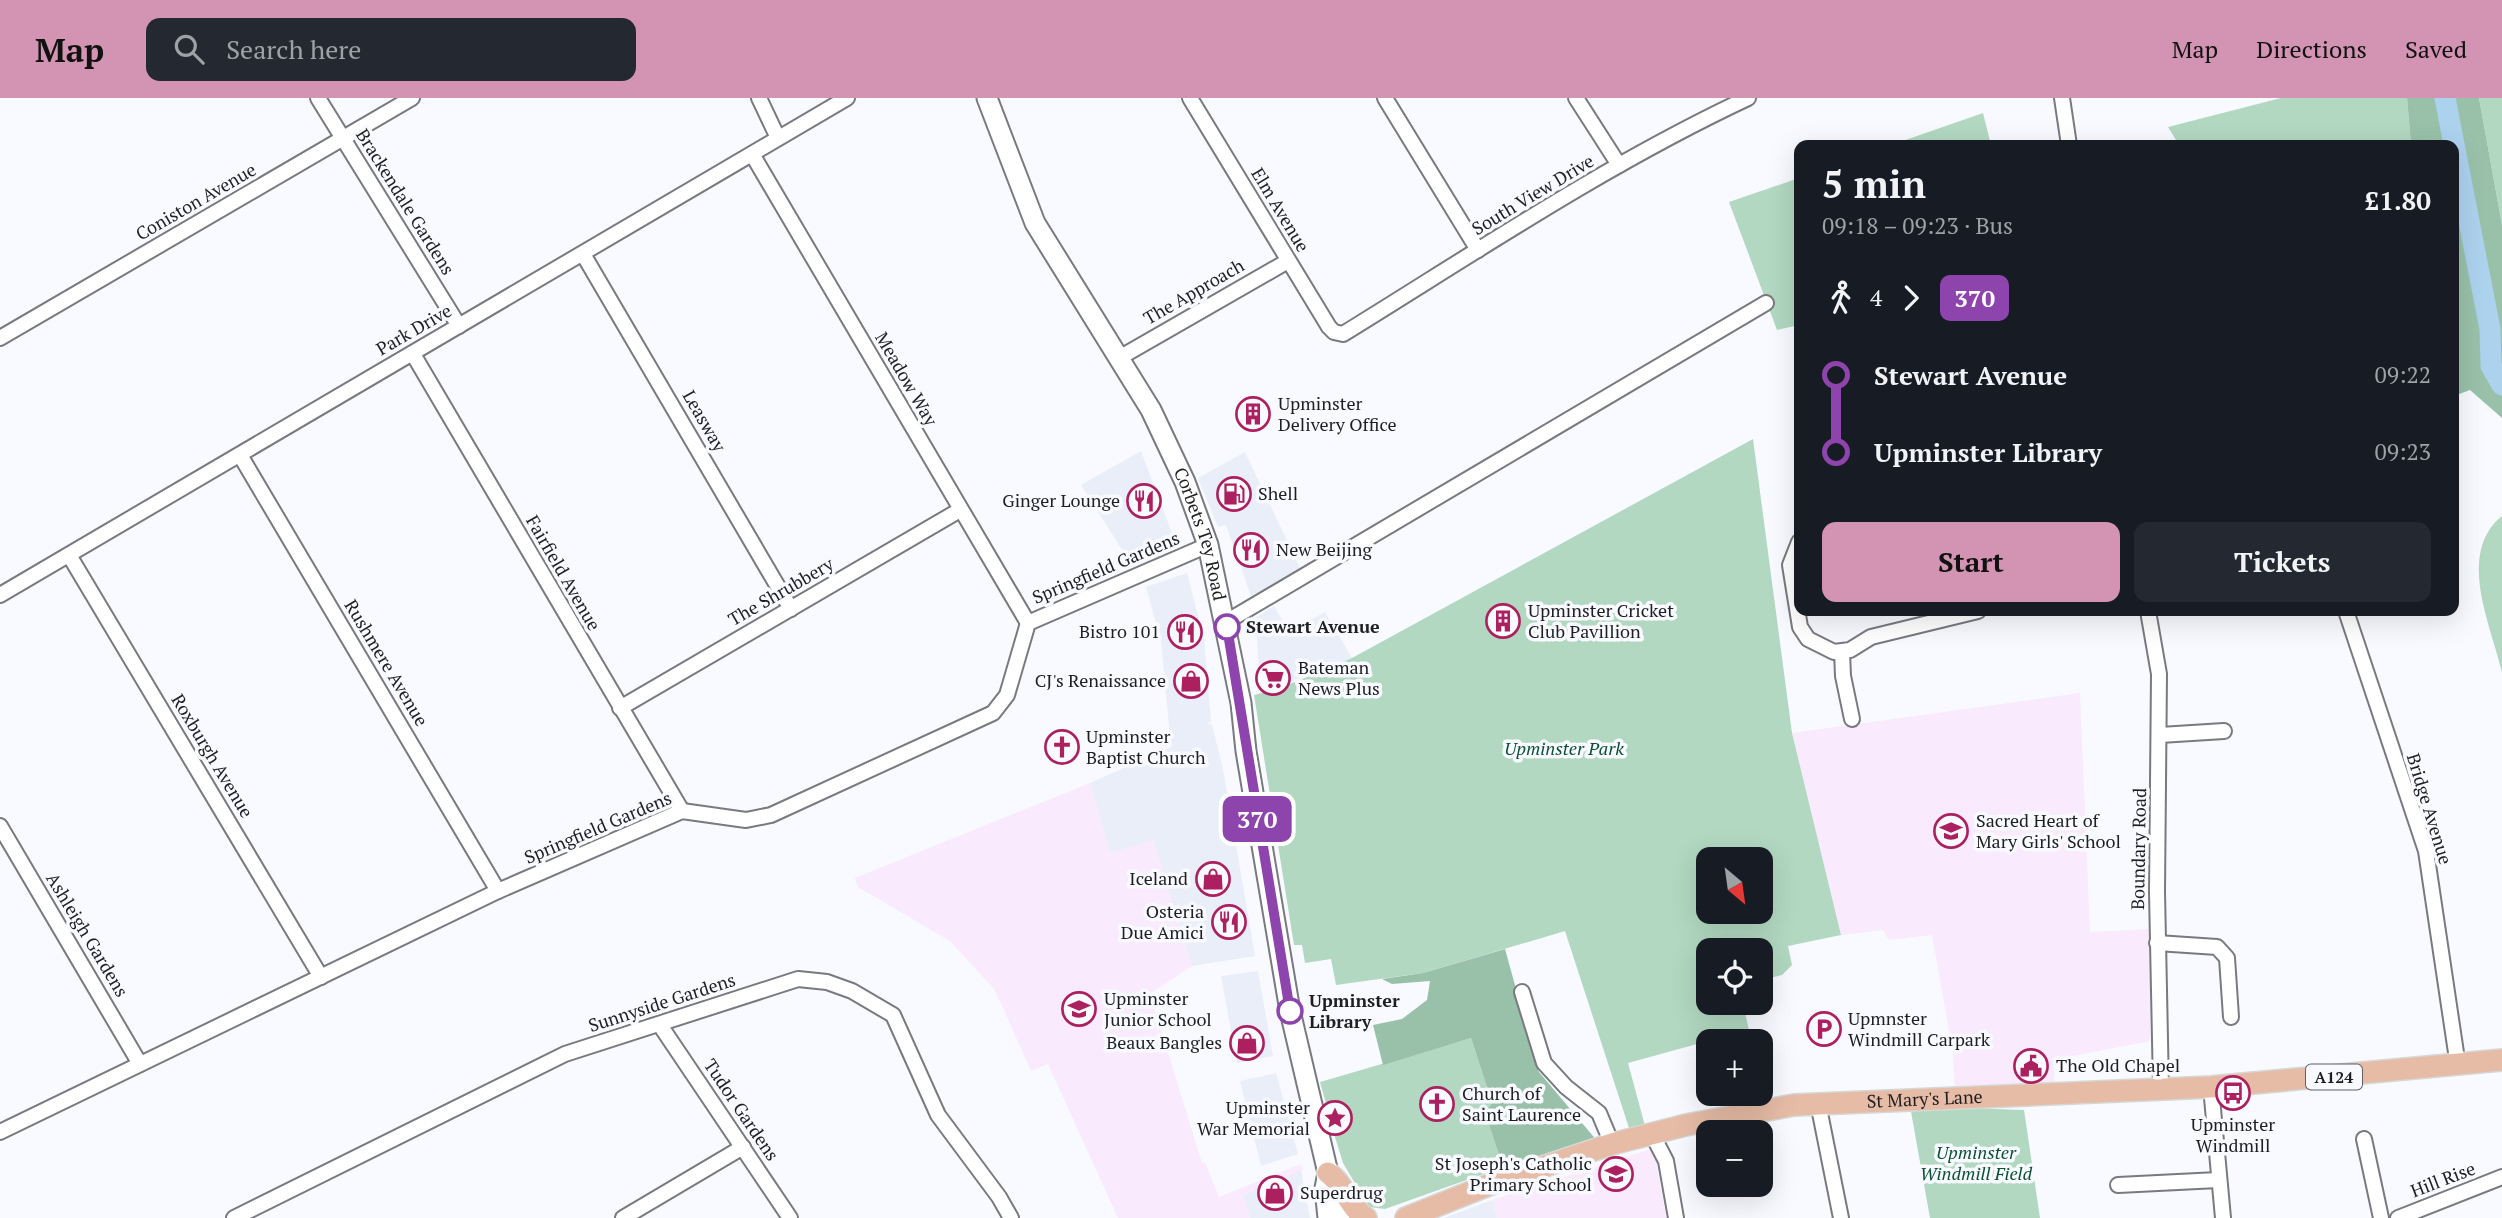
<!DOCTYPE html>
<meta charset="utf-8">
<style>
:root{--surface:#171b24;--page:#242831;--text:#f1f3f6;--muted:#9ea1a6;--accent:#d294b2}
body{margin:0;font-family:"PT Serif",serif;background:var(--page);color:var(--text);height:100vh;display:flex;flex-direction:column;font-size:26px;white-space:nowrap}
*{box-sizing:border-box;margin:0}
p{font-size:23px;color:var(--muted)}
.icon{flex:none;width:38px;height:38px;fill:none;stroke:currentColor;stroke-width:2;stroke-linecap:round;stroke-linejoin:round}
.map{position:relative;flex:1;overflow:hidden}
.details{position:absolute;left:1794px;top:42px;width:665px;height:476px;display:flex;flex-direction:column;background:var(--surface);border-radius:14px;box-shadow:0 7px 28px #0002}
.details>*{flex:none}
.badge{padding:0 14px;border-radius:10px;font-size:24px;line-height:46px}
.needle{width:46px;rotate:151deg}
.tools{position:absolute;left:1696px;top:749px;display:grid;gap:14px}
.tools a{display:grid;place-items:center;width:77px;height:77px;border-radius:14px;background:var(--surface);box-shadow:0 7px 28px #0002;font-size:35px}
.map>.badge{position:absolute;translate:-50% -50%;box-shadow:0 0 0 4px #fff}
.legs{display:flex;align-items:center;gap:10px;height:77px;padding:0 28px;font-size:23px}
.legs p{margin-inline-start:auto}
.head{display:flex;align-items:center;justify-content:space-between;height:119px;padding:0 28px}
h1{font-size:38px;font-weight:800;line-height:52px}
.action{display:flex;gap:14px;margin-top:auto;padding:14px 28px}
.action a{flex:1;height:80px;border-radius:14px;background:var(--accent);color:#111;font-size:28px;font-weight:800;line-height:80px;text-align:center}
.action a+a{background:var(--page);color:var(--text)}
ul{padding:0 28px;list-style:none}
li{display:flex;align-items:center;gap:24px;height:77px;font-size:26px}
li i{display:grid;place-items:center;width:10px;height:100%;margin:0 9px;background:currentColor}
li i::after{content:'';width:18px;height:18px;margin:-9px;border:5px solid;border-radius:50%;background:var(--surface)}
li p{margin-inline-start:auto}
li:first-child i{background:linear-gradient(#0000 50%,currentColor 0)}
li:last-child i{background:linear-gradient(currentColor 50%,#0000 0)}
header{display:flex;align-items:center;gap:42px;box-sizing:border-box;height:98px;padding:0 35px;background:var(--accent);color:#111}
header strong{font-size:33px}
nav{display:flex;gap:38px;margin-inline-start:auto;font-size:24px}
.search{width:490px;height:63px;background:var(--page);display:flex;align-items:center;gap:18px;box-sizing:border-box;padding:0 24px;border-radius:14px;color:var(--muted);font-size:26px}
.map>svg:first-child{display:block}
.built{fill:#e9eef9}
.education{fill:#f9eafd}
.green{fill:#b2d8c1;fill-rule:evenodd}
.forest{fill:#99c1a9}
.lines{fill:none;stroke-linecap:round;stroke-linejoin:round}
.river{stroke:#add2ee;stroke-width:21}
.minor-casing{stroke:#787a80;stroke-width:18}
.secondary-casing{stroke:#787a80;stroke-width:23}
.primary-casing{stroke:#d6d7d7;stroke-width:24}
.minor{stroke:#fff;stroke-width:14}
.secondary{stroke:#fff;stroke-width:19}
.primary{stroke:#e6bca6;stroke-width:21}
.line-1-casing{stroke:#fff;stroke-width:16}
.line-1{stroke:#8e44ad;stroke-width:10}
.stop-1-dot{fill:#fff;stroke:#8e44ad;stroke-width:3.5}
.labels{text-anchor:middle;stroke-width:7;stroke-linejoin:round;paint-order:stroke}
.shield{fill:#f8faff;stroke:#5f6164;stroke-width:2}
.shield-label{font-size:16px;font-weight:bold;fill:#1e1f21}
.street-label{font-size:18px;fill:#1e1f21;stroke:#f8faff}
.poi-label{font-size:18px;fill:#1e1f21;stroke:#f8faff;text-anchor:start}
.stop-label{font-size:18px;font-weight:bold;fill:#1e1f21;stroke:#f8faff;text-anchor:start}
.park-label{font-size:18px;font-style:italic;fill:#0a5132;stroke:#f8faff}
</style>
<header>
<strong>Map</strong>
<div class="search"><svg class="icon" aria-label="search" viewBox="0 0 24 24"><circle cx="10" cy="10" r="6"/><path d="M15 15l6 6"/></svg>Search here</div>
<nav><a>Map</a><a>Directions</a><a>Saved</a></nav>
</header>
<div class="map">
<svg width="2502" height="1120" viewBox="0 0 2502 1120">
<rect width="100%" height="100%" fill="#f8faff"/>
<g class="built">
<polygon points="1141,353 1178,451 1133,469 1081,387"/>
<polygon points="1245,354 1300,470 1251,498 1226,427 1218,429 1198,380"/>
<polygon points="1187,475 1204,540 1211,624 1207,625 1212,627 1223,671 1255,858 1192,868 1153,743 1110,755 1090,685 1171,649 1161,543 1146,489"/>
<polygon points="1274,508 1289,534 1325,514 1352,560 1260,596 1257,538 1251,538 1249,524"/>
<polygon points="1258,873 1273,958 1237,965 1221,878"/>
<polygon points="1276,975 1298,1056 1261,1068 1240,983"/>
<polygon points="1301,1072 1310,1120 1250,1120 1243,1097"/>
<polygon points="1492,1102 1497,1120 1444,1120"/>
</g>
<g class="education">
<polygon points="2080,595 2090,834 2150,831 2150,943 2053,962 2055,986 1955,992 1953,955 1932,837 1889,842 1883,832 1841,837 1792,635"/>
<polygon points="1090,685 1110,755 1153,742 1192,868 1150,896 1202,1065 1205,1064 1219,1099 1301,1066 1303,1072 1243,1097 1250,1120 1118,1120 1048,966 1031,973 995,892 950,843 858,789 855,780"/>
<polygon points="1654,1050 1666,1120 1497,1120 1492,1102"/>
</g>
<g class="green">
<polygon points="2281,0 2407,0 2411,47 2179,47 2168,29"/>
<polygon points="2479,0 2502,0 2502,127"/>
<polygon points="1983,15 1991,47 1891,47"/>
<polygon points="1799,80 1799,227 1777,232 1729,104"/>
<path d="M1753,341L1792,635L1841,837L1788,848L1792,867L1782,877L1761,882L1760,852H1708V905H1743L1750,937L1708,943L1628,965L1645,1028L1630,1033L1565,833L1423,875L1336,887L1331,861L1305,865L1302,847H1294L1254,597L1278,591L1352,560ZM1708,761H1760V814H1708Z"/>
<path d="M2502,418V574C2491,527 2456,455 2502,418Z"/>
<polygon points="1471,940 1492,1005 1485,1015 1503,1069 1385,1111 1369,1109 1343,1065 1331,1026 1337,1023 1335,1016 1329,1016 1320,984"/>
<polygon points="1910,1008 2024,1012 2040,1120 1930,1120"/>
</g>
<g class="forest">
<polygon points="2407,0 2479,0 2502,127 2502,320 2470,292 2454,298 2454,47 2411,47"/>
<polygon points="1505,851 1539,974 1598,1044 1503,1069 1485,1015 1492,1005 1471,940 1383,967 1373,927 1402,921 1427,902 1430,883 1392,886 1382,881 1423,875"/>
</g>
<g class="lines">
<polyline class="river" points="2445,0 2490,231 2491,268 2502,287"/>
<g class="minor-casing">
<g id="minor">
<polyline points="318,0 459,228"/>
<polyline points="759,0 778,40"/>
<path d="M1190,0L1329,229L1334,234L1343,236C1476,154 1607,66 1748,0"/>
<polyline points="1385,0 1478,152"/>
<polyline points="1576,0 1619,67"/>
<polyline points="2062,0 2069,47"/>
<polyline points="752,56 1028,525"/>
<polyline points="583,156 791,511"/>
<polyline points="0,240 412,0"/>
<polyline points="413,256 682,713"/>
<polyline points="1119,260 1288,163"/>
<polyline points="240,357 498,793"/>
<polyline points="1799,444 1790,467 1800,529 1808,541 1834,554 1850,552 1871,539 1978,513"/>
<polyline points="69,457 321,879"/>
<polyline points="0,497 847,0"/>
<polyline points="2148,513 2159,576 2157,794 2161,991"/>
<polyline points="2346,513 2426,753 2458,968"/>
<polyline points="1226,524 1766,205"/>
<polyline points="1842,554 1843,578 1852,621"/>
<polyline points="620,610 960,412"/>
<polyline points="2160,637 2224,633"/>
<polyline points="0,728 140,966"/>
<polyline points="2157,845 2217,849 2227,860 2231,919"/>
<polyline points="1522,894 1544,965 1566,989 1599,1015 1612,1046"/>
<polyline points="660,927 790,1120"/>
<polyline points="2211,989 2223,1120"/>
<polyline points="1818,1005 1841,1120"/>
<polyline points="0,1034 498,793 682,713 746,722 771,717 993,615 1007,597 1028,525 1208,447"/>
<polyline points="1652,1036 1666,1063 1676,1120"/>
<polyline points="2364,1041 2381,1120"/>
<polyline points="2118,1087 2218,1082"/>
<polyline points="234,1120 565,956 798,881 827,884 852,893 893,917 938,1017 999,1099 1011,1120"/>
<polyline points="623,1120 743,1049"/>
<polyline points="2398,1120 2502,1079"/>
</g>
</g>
<g class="secondary-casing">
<g id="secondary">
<path id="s1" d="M987,0L1035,125L1151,312L1185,384L1208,447L1241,605L1246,653L1290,913L1328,1075L1325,1090L1328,1120"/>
<polyline points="1334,1086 1345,1120"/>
</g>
</g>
<g class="primary-casing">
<g id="primary">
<path d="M1328,1075C1345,1086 1348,1109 1366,1120"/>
<path id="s2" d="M1406,1120L1491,1086L1612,1046L1686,1027L1794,1007L2211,989L2502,962"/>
</g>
</g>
<use href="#minor" class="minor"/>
<use href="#secondary" class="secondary"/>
<use href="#primary" class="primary"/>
</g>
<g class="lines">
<g class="line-1-casing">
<polyline id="line-1" points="1227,529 1290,913"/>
</g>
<use href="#line-1" class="line-1"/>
</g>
<defs>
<g id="building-ring" transform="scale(1.75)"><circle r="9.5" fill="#f8faff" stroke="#ac205f" stroke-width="1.5"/><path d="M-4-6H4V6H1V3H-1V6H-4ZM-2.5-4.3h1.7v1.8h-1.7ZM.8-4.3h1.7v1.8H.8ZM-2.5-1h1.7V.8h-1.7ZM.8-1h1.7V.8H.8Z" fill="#ac205f"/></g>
<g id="fuel-ring" transform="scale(1.75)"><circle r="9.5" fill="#f8faff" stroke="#ac205f" stroke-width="1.5"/><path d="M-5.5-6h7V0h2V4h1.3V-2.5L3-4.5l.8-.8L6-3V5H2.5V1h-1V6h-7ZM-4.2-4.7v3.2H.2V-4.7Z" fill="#ac205f"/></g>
<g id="restaurant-ring" transform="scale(1.75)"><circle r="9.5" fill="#f8faff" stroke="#ac205f" stroke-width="1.5"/><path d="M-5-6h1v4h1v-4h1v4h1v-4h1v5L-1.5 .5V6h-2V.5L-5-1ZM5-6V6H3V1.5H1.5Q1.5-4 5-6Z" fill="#ac205f"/></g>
<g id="supermarket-ring" transform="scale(1.75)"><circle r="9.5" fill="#f8faff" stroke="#ac205f" stroke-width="1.5"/><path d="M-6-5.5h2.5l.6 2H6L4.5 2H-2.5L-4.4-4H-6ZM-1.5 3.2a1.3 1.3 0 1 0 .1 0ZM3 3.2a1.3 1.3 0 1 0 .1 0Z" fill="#ac205f"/></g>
<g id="shop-ring" transform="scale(1.75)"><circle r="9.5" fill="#f8faff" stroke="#ac205f" stroke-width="1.5"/><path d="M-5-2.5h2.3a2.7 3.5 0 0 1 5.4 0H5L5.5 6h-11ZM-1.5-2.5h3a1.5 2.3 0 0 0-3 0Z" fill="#ac205f"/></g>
<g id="church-ring" transform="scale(1.75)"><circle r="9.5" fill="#f8faff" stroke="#ac205f" stroke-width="1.5"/><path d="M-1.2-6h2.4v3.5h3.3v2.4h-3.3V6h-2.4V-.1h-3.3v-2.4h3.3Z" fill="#ac205f"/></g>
<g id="school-ring" transform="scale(1.75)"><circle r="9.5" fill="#f8faff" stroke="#ac205f" stroke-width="1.5"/><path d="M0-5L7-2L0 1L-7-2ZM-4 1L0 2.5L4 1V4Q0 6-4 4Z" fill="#ac205f"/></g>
<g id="parking-ring" transform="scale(1.75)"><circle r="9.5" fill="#f8faff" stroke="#ac205f" stroke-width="1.5"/><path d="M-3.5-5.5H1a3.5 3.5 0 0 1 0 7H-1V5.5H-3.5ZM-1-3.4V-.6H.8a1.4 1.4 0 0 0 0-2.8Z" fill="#ac205f"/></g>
<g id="civic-ring" transform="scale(1.75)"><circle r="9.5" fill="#f8faff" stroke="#ac205f" stroke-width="1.5"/><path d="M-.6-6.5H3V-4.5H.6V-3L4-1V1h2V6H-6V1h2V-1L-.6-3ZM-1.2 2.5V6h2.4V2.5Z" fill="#ac205f"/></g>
<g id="bus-ring" transform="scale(1.75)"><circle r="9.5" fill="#f8faff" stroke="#ac205f" stroke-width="1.5"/><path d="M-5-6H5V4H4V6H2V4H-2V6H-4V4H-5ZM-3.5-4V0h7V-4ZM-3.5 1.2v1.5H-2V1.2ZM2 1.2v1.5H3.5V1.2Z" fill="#ac205f"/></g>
<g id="sight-ring" transform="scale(1.75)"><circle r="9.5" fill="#f8faff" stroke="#ac205f" stroke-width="1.5"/><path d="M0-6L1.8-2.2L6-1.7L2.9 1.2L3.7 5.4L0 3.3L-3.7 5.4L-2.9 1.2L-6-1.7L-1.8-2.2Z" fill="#ac205f"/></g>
</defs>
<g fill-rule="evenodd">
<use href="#building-ring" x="1253" y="316"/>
<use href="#fuel-ring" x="1234" y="396"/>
<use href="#restaurant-ring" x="1144" y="403"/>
<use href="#restaurant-ring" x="1251" y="452"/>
<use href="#building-ring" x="1503" y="523"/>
<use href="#restaurant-ring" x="1185" y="534"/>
<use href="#supermarket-ring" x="1273" y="580"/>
<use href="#shop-ring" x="1191" y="583"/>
<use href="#church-ring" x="1062" y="649"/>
<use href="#school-ring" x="1951" y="733"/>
<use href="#shop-ring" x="1213" y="781"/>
<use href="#restaurant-ring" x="1229" y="824"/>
<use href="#school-ring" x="1079" y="911"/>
<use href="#parking-ring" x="1824" y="931"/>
<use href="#shop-ring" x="1247" y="945"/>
<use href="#civic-ring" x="2031" y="968"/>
<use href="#bus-ring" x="2233" y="995"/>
<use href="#church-ring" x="1437" y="1006"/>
<use href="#sight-ring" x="1335" y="1020"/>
<use href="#school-ring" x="1616" y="1076"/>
<use href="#shop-ring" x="1275" y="1095"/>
</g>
<g class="stop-1-dot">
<circle cx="1227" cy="529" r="12"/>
<circle cx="1290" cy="913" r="12"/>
</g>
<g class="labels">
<rect class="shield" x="2306" y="966.5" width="56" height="25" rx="5"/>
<g class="shield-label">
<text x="2334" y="985">A124</text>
</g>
<g class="street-label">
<text transform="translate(1533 97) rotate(-31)" y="6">South View Drive</text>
<text transform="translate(196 104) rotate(-30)" y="6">Coniston Avenue</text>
<text transform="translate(405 104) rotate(58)" y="6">Brackendale Gardens</text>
<text transform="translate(1280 112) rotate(59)" y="6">Elm Avenue</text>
<text transform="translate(1194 194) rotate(-30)" y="6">The Approach</text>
<text transform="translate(414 232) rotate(-30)" y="6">Park Drive</text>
<text transform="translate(906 281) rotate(60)" y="6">Meadow Way</text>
<text transform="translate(704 323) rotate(60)" y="6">Leasway</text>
<text dy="6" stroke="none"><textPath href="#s1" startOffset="488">Corbets Tey Road</textPath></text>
<text transform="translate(1106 470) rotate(-23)" y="6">Springfield Gardens</text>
<text transform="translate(563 475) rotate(60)" y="6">Fairfield Avenue</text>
<text transform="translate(781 494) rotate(-30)" y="6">The Shrubbery</text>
<text transform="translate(386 565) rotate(59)" y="6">Rushmere Avenue</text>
<text transform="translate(212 658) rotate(59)" y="6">Roxburgh Avenue</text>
<text transform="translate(2429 711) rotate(73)" y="6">Bridge Avenue</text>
<text transform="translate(598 730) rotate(-23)" y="6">Springfield Gardens</text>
<text transform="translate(2139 751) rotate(-89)" y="6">Boundary Road</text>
<text transform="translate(87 837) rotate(59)" y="6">Ashleigh Gardens</text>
<text transform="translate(662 905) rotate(-18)" y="6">Sunnyside Gardens</text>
<text dy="6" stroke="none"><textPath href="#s2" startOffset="536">St Mary's Lane</textPath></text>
<text transform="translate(741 1012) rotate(56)" y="6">Tudor Gardens</text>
<text transform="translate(2443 1082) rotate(-21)" y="6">Hill Rise</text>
</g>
<g class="poi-label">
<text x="1278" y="312">Upminster<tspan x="1278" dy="21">Delivery Office</tspan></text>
<text x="1258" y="402">Shell</text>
<text x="1120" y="409" text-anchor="end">Ginger Lounge</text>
<text x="1276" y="458">New Beijing</text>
<text x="1528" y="519">Upminster Cricket<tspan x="1528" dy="21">Club Pavillion</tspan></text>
<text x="1160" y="540" text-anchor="end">Bistro 101</text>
<text x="1298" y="576">Bateman<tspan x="1298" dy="21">News Plus</tspan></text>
<text x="1166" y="589" text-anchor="end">CJ's Renaissance</text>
<text x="1086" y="645">Upminster<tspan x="1086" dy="21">Baptist Church</tspan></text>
<text x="1976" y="729">Sacred Heart of<tspan x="1976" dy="21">Mary Girls' School</tspan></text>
<text x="1188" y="787" text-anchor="end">Iceland</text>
<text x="1204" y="820" text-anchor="end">Osteria<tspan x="1204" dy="21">Due Amici</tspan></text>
<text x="1104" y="907">Upminster<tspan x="1104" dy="21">Junior School</tspan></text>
<text x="1848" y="927">Upmnster<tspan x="1848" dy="21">Windmill Carpark</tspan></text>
<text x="1222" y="951" text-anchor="end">Beaux Bangles</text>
<text x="2056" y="974">The Old Chapel</text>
<text x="1462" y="1002">Church of<tspan x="1462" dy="21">Saint Laurence</tspan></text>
<text x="1310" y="1016" text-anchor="end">Upminster<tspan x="1310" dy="21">War Memorial</tspan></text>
<text x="2233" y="1033" text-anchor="middle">Upminster<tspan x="2233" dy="21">Windmill</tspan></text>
<text x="1592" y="1072" text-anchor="end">St Joseph's Catholic<tspan x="1592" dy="21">Primary School</tspan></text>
<text x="1300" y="1101">Superdrug</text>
</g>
<g class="stop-label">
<text x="1246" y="535">Stewart Avenue</text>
<text x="1309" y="909">Upminster<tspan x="1309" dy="21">Library</tspan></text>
</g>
<g class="park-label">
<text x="1564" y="657">Upminster Park</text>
<text x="1976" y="1061">Upminster<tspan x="1976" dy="21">Windmill Field</tspan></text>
</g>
</g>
</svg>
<div class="tools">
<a><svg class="needle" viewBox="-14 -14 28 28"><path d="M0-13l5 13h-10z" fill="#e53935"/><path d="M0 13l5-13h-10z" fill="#9ea1a6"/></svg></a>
<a><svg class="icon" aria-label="locate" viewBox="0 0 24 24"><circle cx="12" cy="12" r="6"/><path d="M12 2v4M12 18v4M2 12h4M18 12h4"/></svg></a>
<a>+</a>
<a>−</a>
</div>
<b class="badge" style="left:1257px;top:721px;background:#8e44ad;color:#fff">370</b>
<section class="details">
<div class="head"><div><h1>5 min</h1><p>09:18 – 09:23 · Bus</p></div><b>£1.80</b></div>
<div class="legs"><svg class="icon" aria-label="walk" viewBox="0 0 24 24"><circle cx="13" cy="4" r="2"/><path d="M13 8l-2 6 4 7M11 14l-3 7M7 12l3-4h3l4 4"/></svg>4<svg class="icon" aria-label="forward" viewBox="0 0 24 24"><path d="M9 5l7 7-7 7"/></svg><b class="badge" style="background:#8e44ad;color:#fff">370</b></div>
<ul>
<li><i style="color:#8e44ad"></i><b>Stewart Avenue</b><p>09:22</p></li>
<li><i style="color:#8e44ad"></i><b>Upminster Library</b><p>09:23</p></li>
</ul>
<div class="action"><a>Start</a><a>Tickets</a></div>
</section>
</div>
